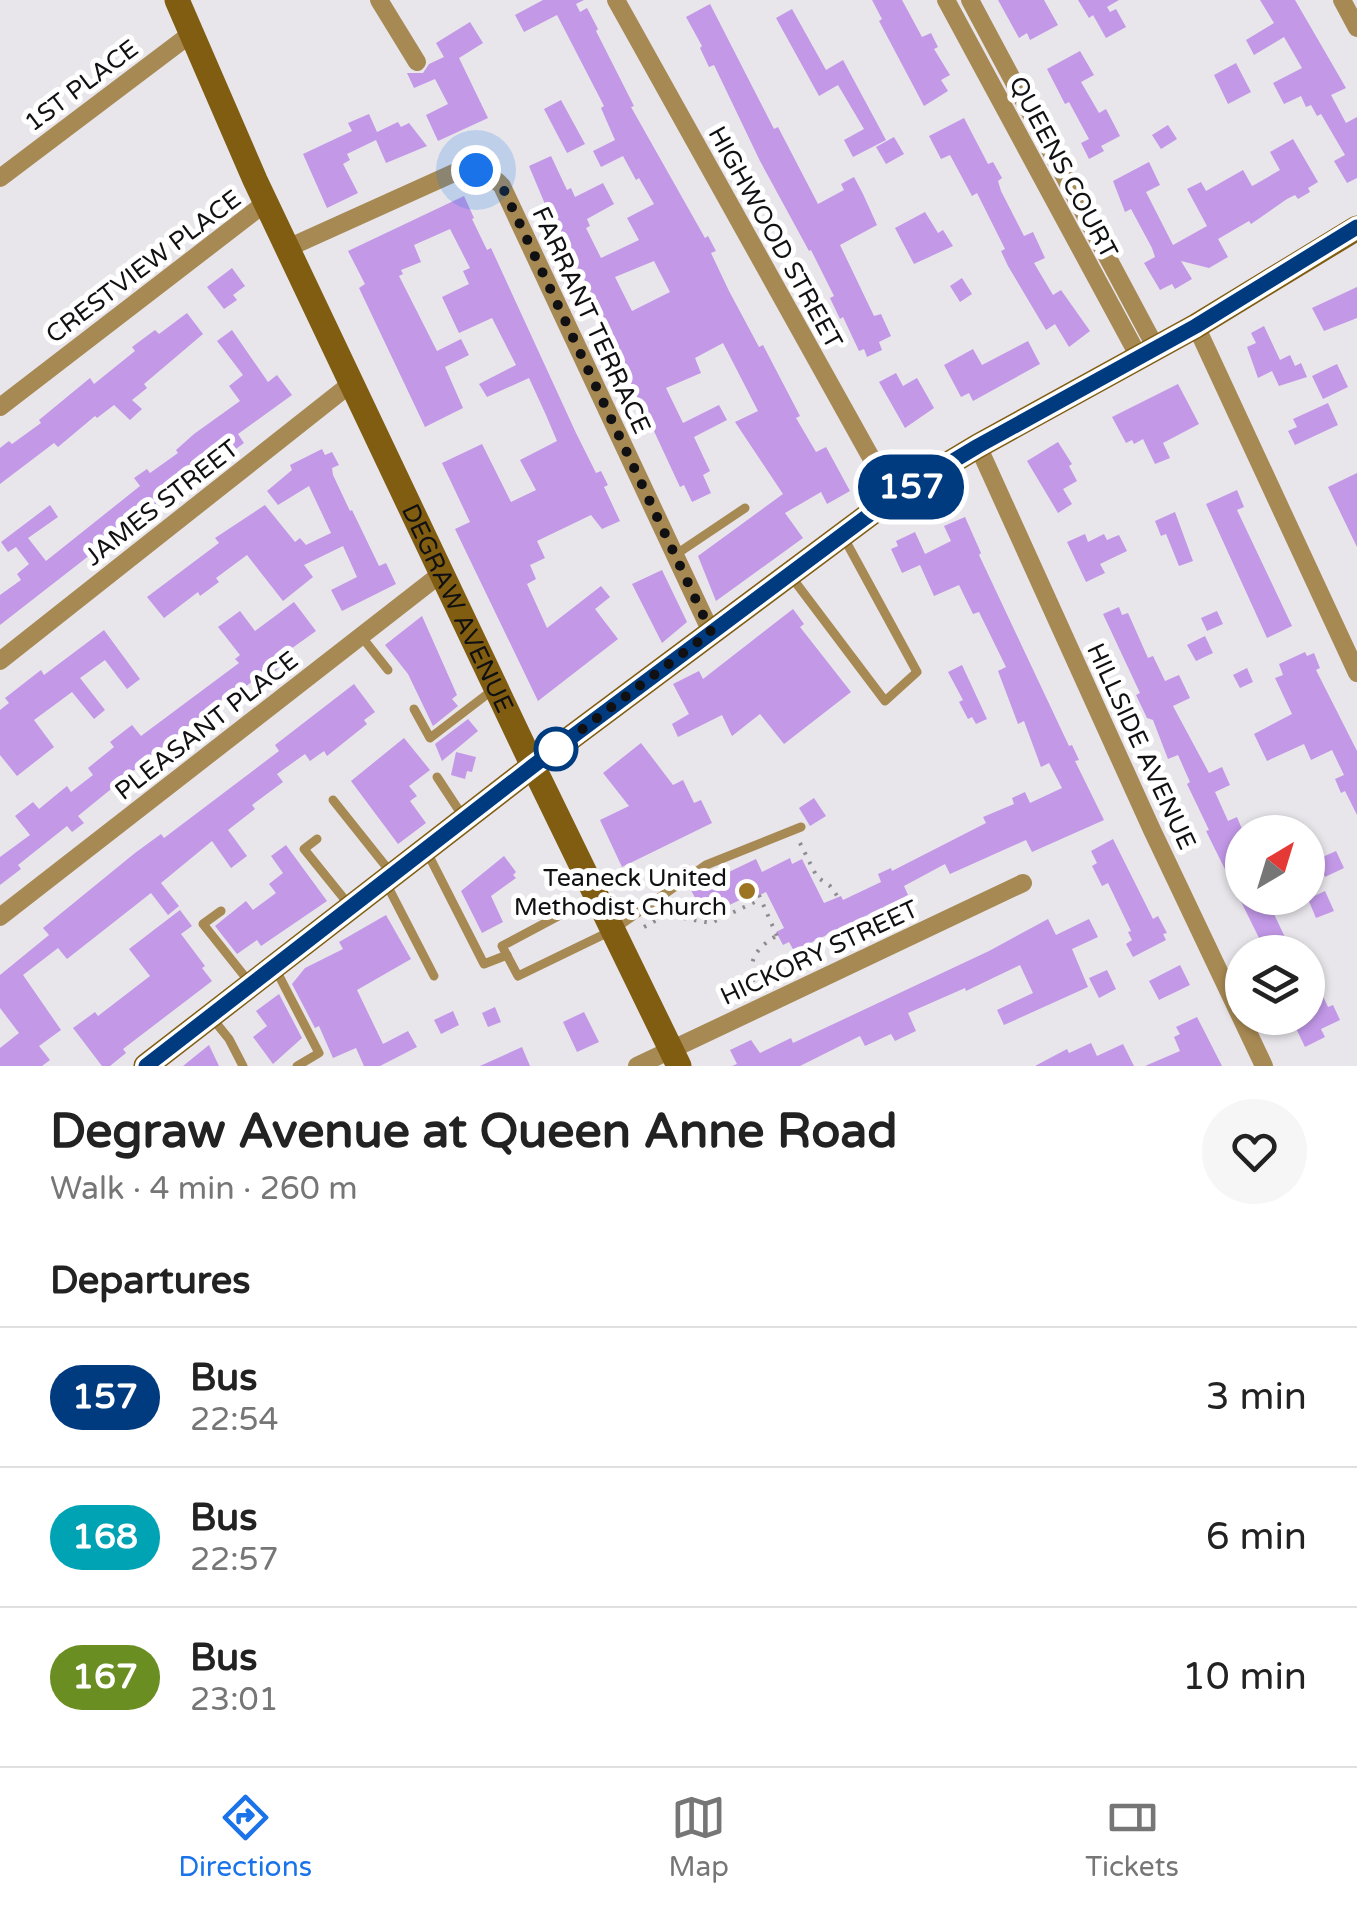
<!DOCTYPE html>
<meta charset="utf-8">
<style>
:root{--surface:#fff;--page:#f6f6f6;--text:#222;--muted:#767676;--line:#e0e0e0;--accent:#1a73e8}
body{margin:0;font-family:"Varela Round",sans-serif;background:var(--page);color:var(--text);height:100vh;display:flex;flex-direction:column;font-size:38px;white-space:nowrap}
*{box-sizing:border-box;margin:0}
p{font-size:32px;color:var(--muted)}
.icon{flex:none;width:55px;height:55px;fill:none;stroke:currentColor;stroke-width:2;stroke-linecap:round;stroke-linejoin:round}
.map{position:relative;height:1066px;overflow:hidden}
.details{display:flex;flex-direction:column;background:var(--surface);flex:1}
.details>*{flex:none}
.badge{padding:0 20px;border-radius:32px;font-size:35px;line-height:65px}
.needle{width:65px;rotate:38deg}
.buttons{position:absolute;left:1225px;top:815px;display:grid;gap:20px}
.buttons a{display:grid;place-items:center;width:100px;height:100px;border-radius:50%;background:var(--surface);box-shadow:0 2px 8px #0004;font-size:50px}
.you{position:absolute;width:50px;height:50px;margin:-25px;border:8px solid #fff;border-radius:50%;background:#1a73e8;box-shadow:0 0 0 15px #1a73e833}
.map>.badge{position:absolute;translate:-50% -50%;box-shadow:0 0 0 5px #fff}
h2{padding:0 50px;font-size:38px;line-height:90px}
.round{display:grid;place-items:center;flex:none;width:105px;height:105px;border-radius:52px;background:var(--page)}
.summary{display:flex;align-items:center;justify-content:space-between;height:170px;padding:0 50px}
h1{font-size:48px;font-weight:700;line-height:75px}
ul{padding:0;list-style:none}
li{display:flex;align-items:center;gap:30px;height:140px;padding:0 50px;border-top:2px solid var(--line)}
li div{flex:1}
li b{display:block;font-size:38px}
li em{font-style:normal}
li .badge{min-width:110px;font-weight:700;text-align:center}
.menu{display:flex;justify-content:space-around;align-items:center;height:140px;border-top:2px solid var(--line);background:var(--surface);font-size:28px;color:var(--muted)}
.menu a{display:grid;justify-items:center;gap:5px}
.menu .active{color:var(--accent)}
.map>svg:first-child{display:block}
.building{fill:#c298e7;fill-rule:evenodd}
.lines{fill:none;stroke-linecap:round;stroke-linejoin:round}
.path{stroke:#8d8c90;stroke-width:4;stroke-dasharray:2.5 8;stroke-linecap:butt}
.lane{stroke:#a78953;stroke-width:9}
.street{stroke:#a78953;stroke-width:18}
.secondary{stroke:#805d11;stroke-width:25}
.line-casing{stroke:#fff;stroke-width:22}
.line{stroke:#003b80;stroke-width:15}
.walk{stroke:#111012;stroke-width:10;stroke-dasharray:0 18}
.stop-dot{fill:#fff;stroke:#003b80;stroke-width:5}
.poi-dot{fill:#9d7422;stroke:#fff;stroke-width:4}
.labels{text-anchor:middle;stroke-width:10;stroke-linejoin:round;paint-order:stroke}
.street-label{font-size:25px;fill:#111012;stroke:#fff}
.poi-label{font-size:25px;fill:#111012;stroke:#fff;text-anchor:end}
</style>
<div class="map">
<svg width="1357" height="1066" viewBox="0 0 1357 1066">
<rect width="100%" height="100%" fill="#e8e6eb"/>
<g class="building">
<path d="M543,0H584L576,4L580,12L587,8L598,29L596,31L634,106L631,107L705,238L708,236L716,251L711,253L729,291L759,347L763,345L800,416L796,418L816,452L826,447L850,491L827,504L821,492L785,513L803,538L716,601L698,556L783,494L735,422L758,411L723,343L695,358L701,373L666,388L683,423L719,405L727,420L694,437L710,471L703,475L711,493L692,502L684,485L680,487L653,429L648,432L639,414L644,411L627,376L631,375L582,275L575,279L567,263L573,260V256L553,215L550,216L529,166L551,156L567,190L571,188L575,197L603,183L614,204L587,219L590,226L586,228L601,258L639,240L627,218L654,204L639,178L636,180L623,156L601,167L593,151L615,140L601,108L604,106L557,15L524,32L515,15ZM654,261L670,292L632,311L615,277Z"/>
<polygon points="872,0 902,0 922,37 931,33 938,47 934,49 950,75 941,80 948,91 924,106 879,21 882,19"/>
<polygon points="998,0 1044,0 1058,25 1030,40 1027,33 1019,38"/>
<polygon points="1078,0 1119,0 1107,7 1110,12 1116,9 1126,27 1106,38 1093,15 1089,18"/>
<polygon points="1260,0 1295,0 1346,88 1331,95 1346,123 1357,117 1357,178 1347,183 1334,161 1345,155 1321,114 1317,116 1311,105 1306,107 1301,96 1284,104 1273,83 1302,68 1284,37 1254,55 1246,40 1274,23"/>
<polygon points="710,4 774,129 778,127 818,204 844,190 841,184 854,177 863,194 877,225 840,245 874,316 881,314 891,336 879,342 882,350 867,357 864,349 859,351 843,317 840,319 830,298 834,296 811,250 809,251 760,161 714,65 709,67 700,48 702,46 686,17"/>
<polygon points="792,9 826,70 843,60 886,140 853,157 844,140 864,129 838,85 819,96 776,18"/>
<polygon points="470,22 483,43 459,58 488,118 438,141 426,115 448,104 435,79 414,88 407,73 423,73 429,64 444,57 436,43"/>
<polygon points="1080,51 1094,75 1081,82 1099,113 1106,109 1120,136 1101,146 1104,151 1089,159 1081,143 1089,139 1069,102 1065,104 1047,69"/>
<polygon points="1236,63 1251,92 1228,104 1214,75"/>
<polygon points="561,100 585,144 567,153 544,109"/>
<polygon points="369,114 377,132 398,122 401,127 409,123 427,146 386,163 376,140 347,154 350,160 343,164 358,193 327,208 303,154 352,131 348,123"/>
<polygon points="964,118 988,164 993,162 1002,178 998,181 1001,191 1024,236 1033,232 1045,258 1034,263 1053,295 1061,290 1090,331 1069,347 1055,324 1046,330 1008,266 1001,251 1005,249 977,193 972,196 950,155 941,159 929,136"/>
<polygon points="1168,125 1177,139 1161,149 1152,135"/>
<polygon points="894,137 904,154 886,164 876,147"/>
<polygon points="1293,139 1318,182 1308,188 1310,192 1298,199 1295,195 1287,199 1251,224 1249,221 1218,239 1228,257 1209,268 1181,261 1192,279 1175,289 1172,284 1160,290 1144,263 1155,257 1152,248 1131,209 1125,212 1113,181 1149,162 1160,185 1146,192 1173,245 1207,226 1187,189 1201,182 1206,191 1243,170 1252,186 1256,184 1280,170 1270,152"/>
<polygon points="464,196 474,218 472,219 487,250 491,248 576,433 596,473 601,471 608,485 604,487 620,521 602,529 591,515 537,541 545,558 530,565 536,579 527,584 547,628 601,586 610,597 595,609 618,639 538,701 455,529 470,522 442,463 482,444 511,502 536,490 520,460 557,441 546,415 529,378 487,397 479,384 516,365 492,318 459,333 442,297 469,284 463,271 470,268 450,229 414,245 421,262 401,270 403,274 399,276 437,351 461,339 469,355 445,367 463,408 425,427 359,288 365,284 348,251"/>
<polygon points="925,212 938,233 943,230 953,246 914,264 895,228"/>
<polygon points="232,268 245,286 233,295 237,300 224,309 207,287"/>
<polygon points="962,278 972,294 960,302 950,286"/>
<polygon points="1357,287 1357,318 1324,331 1312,308"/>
<polygon points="187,313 203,334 144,384 147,388 132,400 142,409 130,420 114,405 97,418 95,416 58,447 54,443 0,484 0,448 9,441 12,444 41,423 39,420 90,378 94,384 135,351 132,347 155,330 159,334"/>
<polygon points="1264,326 1280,360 1290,355 1295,366 1301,363 1307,377 1279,386 1272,371 1258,378 1247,347 1256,343 1251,333"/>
<polygon points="232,330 268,382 277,375 292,395 238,434 244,443 229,454 226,451 176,490 178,493 161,506 158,502 0,625 0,595 21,580 17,574 29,564 16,547 8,552 1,542 50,505 58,517 28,538 46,561 140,486 134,478 147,469 150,473 178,453 176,450 194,434 240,401 229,386 243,375 217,341"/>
<polygon points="1028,341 1040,364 973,401 969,393 961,397 944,365 973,349 982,365"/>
<polygon points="1337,364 1348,387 1323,399 1312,376"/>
<polygon points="896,373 903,386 917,378 934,408 905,428 879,382"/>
<polygon points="1178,384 1199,424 1163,443 1170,458 1155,464 1143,439 1134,444 1132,440 1126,443 1112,417"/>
<polygon points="1328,403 1338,425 1295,445 1288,431 1297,427 1293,419"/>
<polygon points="1058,442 1072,464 1069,466 1077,481 1063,489 1072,504 1058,513 1027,461"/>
<polygon points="322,449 325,455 332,452 339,465 332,468 333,475 350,511 352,510 379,566 386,563 396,584 342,611 331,590 357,577 343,546 304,565 313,577 283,601 247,555 216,578 219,582 200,596 198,592 164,618 147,597 219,543 215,538 265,505 295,542 300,538 306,545 331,533 309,486 278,505 267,491 292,470 290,465"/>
<polygon points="1357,473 1357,547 1328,487"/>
<polygon points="1237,490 1244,507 1237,510 1292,626 1267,638 1206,504"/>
<polygon points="1175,512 1193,561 1179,566 1166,534 1161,536 1155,521"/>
<polygon points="965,517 981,553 979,555 1069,746 1072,745 1079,760 1075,761 1104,820 1032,852 1026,840 950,874 945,864 904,886 908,895 794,951 789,942 783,945 776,932 784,928 766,892 752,899 750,895 705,917 691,890 756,859 762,872 790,858 792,864 802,859 824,903 841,896 843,900 881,882 878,874 891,868 892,871 986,823 983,817 1014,804 1012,798 1025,792 1030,803 1062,788 1049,763 1041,767 1024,721 1018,724 998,671 1006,667 979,612 973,614 959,585 934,596 920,565 902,573 891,549 898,546 896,541 915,532 925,554 951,541 944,526"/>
<polygon points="1085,534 1088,542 1104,534 1107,540 1119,535 1127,551 1100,564 1105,573 1086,582 1067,542"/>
<polygon points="662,570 687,622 662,643 632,584"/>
<polygon points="294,602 316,631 288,651 293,658 275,671 271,666 244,688 215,708 213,706 78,816 84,823 72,832 67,826 18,865 21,869 0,885 0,857 30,835 15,816 33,802 39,809 67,786 71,792 93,775 88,768 114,747 110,742 132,725 141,736 239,663 235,659 240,655 218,627 240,611 255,631"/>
<polygon points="1119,607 1122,615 1128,613 1148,658 1153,656 1165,681 1179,675 1190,698 1173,706 1209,773 1222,767 1230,785 1215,792 1228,821 1237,817 1242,829 1242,898 1271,898 1277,910 1273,912 1292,952 1266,952 1206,831 1209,830 1187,784 1190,782 1178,755 1168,759 1153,720 1147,718 1136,695 1140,693 1103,614"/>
<polygon points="793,609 804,624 800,627 851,692 784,744 760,714 732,736 722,715 678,737 672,724 689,714 673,684 699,671 703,679"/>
<polygon points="1217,611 1223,624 1207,631 1201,618"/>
<polygon points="422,616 457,695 452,699 458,706 433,726 408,674 385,645"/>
<polygon points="104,630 140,679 127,689 105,660 80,678 105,710 94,719 72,692 34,720 54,747 17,776 0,755 0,710 9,703 5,698 41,670 44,675"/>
<polygon points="1205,636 1213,653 1196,661 1187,645"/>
<polygon points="1305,652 1307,656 1314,653 1320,668 1316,670 1357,751 1357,815 1345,791 1341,793 1335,779 1344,775 1332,750 1311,760 1304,744 1267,761 1254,734 1292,714 1275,678 1283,675 1279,664"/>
<polygon points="962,665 987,719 976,724 972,717 968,719 959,702 963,700 948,672"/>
<polygon points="1247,668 1253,682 1240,688 1233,675"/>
<polygon points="354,684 375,712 364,720 367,724 327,756 324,751 310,761 305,754 277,774 283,782 252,805 255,809 228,830 247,856 231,868 212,841 161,883 179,906 168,915 151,893 67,959 58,948 23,975 61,1030 39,1046 50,1060 42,1066 0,1066 0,1048 19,1033 0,1008 0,975 49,935 43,928 135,853 161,834 164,838 279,751 275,745"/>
<polygon points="468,719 478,731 442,761 435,744"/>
<polygon points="404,738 430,770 409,786 417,796 410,801 426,823 398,844 351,781"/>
<polygon points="641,743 673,785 683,780 694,803 701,800 712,823 622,867 600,820 629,806 603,773"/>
<polygon points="456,752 476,757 472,772 467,771 465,779 451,775"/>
<polygon points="814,798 826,816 810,826 799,808"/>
<polygon points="1113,839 1153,919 1158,916 1167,933 1163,934 1166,940 1133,957 1126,944 1132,940 1128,932 1131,931 1108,883 1102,886 1092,866 1097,863 1091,851"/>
<polygon points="286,845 327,901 261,946 257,940 237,954 215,926 246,901 253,910 276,893 269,884 283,873 271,856"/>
<polygon points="1336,851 1344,868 1325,877 1316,860"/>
<polygon points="504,856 516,872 513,875 516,878 491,896 503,922 482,933 461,891"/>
<polygon points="1325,891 1334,911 1316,918 1308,899"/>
<polygon points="180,910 192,926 181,934 205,966 202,968 212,981 123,1049 126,1053 110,1066 102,1066 73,1028 95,1012 98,1016 150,976 129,949"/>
<polygon points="386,915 411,959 357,990 383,1044 408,1031 417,1047 380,1066 364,1066 356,1048 333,1058 319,1026 315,1028 292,984 305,968 343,949 339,942"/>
<polygon points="1048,919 1056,935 1089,919 1098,937 1072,949 1088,987 1004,1025 997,1010 1033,993 1020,965 966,991 965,988 908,1013 916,1031 895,1041 891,1034 865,1046 860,1036 800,1066 732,1066 737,1064 730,1050 751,1040 760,1053 791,1038 793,1043 989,951"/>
<polygon points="1308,964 1328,1007 1333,1005 1340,1020 1321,1029 1325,1037 1305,1047 1291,1018 1308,1018"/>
<polygon points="1180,965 1190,985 1159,1000 1149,981"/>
<polygon points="1107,970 1116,989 1099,998 1089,978"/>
<polygon points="279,994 302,1038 273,1064 253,1037 267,1026 256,1011"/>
<polygon points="495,1007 501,1022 488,1027 482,1013"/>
<polygon points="453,1011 459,1025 441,1034 434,1020"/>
<polygon points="584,1012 599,1042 577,1052 563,1022"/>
<polygon points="1197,1017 1222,1066 1145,1066 1180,1051 1174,1037 1180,1034 1176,1027"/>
<polygon points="1091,1043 1097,1056 1123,1044 1134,1066 1035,1066 1067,1049 1069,1053"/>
<polygon points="209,1045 219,1066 183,1066"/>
<polygon points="522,1047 530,1066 480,1066"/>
</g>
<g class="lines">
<g class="path">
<polyline points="800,843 817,877 830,886 838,897"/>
<polyline points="759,895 777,936"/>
<polyline points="674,904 666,915 711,923 761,899"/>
<polyline points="644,927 666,915"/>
<path d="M757,992C745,965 753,949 778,935"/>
</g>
<g class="lane">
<polyline points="675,555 745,508"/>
<polyline points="793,579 885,701 917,672 844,538"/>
<polyline points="361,636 388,670"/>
<polyline points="414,709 430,738 494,689"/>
<polyline points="437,777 464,818"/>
<polyline points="333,800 392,874"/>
<polyline points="317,839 304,849 350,906"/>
<polyline points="428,854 484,964 507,955"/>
<polyline points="387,885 434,976"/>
<polyline points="594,897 502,946 518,976 613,930 706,865 801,827"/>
<polyline points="221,911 203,924 250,983"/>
<polyline points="276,970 319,1053 297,1066"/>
<polyline points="212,1018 229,1039 243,1066"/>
</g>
<g class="street">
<polyline points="379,0 417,62"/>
<polyline points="616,0 893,497"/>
<polyline points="946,0 1139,357"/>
<polyline points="970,0 1156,348"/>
<polyline points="1342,0 1357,28"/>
<polyline points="0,178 192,33"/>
<path d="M290,247L456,172C473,168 490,173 502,186L711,632"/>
<polyline points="1196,326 1357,673"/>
<polyline points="0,407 268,201"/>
<polyline points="978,446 1152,830 1264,1066"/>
<polyline points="0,661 353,382"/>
<polyline points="0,917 442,573"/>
<polyline points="637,1066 1023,883"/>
</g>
<g class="secondary">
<path id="s1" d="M177,0L255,180L533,766L679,1066"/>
<polyline points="146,1066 533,766 893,497 978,446 1196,326 1357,228"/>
</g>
</g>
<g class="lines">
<g class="line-casing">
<polyline id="line" points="146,1066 533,766 893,497 978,446 1196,326 1357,227"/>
</g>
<use href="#line" class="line"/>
<polyline class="walk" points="476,170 502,186 711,632 556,749"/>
</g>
<circle class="stop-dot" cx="556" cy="749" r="20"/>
<circle class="poi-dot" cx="747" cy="891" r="10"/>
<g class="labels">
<g class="street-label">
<text transform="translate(81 85) rotate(-37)" y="9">1ST PLACE</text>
<text transform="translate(1064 167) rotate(62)" y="9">QUEENS COURT</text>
<text transform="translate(776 237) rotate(61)" y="9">HIGHWOOD STREET</text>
<text transform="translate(143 266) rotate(-37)" y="9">CRESTVIEW PLACE</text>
<text transform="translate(592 320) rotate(65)" y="9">FARRANT TERRACE</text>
<text transform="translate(161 502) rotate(-38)" y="9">JAMES STREET</text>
<text dy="9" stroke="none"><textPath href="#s1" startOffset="670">DEGRAW AVENUE</textPath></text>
<text transform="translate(206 725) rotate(-38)" y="9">PLEASANT PLACE</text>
<text transform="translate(1142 746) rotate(65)" y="9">HILLSIDE AVENUE</text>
<text transform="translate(819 952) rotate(-25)" y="9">HICKORY STREET</text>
</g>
<g class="poi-label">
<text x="727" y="886">Teaneck United<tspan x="727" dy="29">Methodist Church</tspan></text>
</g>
</g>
</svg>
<div class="buttons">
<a><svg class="needle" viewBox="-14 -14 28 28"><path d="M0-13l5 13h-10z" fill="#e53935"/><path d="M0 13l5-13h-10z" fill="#767676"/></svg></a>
<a><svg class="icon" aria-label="layers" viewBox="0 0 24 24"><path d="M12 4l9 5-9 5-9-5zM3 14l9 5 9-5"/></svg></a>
</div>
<div class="you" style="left:476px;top:170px"></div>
<b class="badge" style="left:911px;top:487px;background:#003b80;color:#fff">157</b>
</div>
<section class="details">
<div class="summary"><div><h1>Degraw Avenue at Queen Anne Road</h1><p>Walk · 4 min · 260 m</p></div><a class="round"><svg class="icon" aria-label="heart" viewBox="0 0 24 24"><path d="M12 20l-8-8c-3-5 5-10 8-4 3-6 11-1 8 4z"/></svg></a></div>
<h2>Departures</h2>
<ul>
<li><span class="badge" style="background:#003b80;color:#fff">157</span><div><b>Bus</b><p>22:54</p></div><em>3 min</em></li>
<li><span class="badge" style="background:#00a3b4;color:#fff">168</span><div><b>Bus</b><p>22:57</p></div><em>6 min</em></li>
<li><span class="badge" style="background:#6b8e23;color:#fff">167</span><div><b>Bus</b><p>23:01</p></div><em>10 min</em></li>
</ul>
</section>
<nav class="menu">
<a class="active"><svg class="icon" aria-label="directions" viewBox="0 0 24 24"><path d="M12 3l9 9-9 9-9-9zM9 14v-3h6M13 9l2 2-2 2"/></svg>Directions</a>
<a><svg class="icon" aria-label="map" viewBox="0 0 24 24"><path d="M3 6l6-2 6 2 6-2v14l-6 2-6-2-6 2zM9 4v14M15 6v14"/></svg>Map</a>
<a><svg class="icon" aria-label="tickets" viewBox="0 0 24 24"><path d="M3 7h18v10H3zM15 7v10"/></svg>Tickets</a>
</nav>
